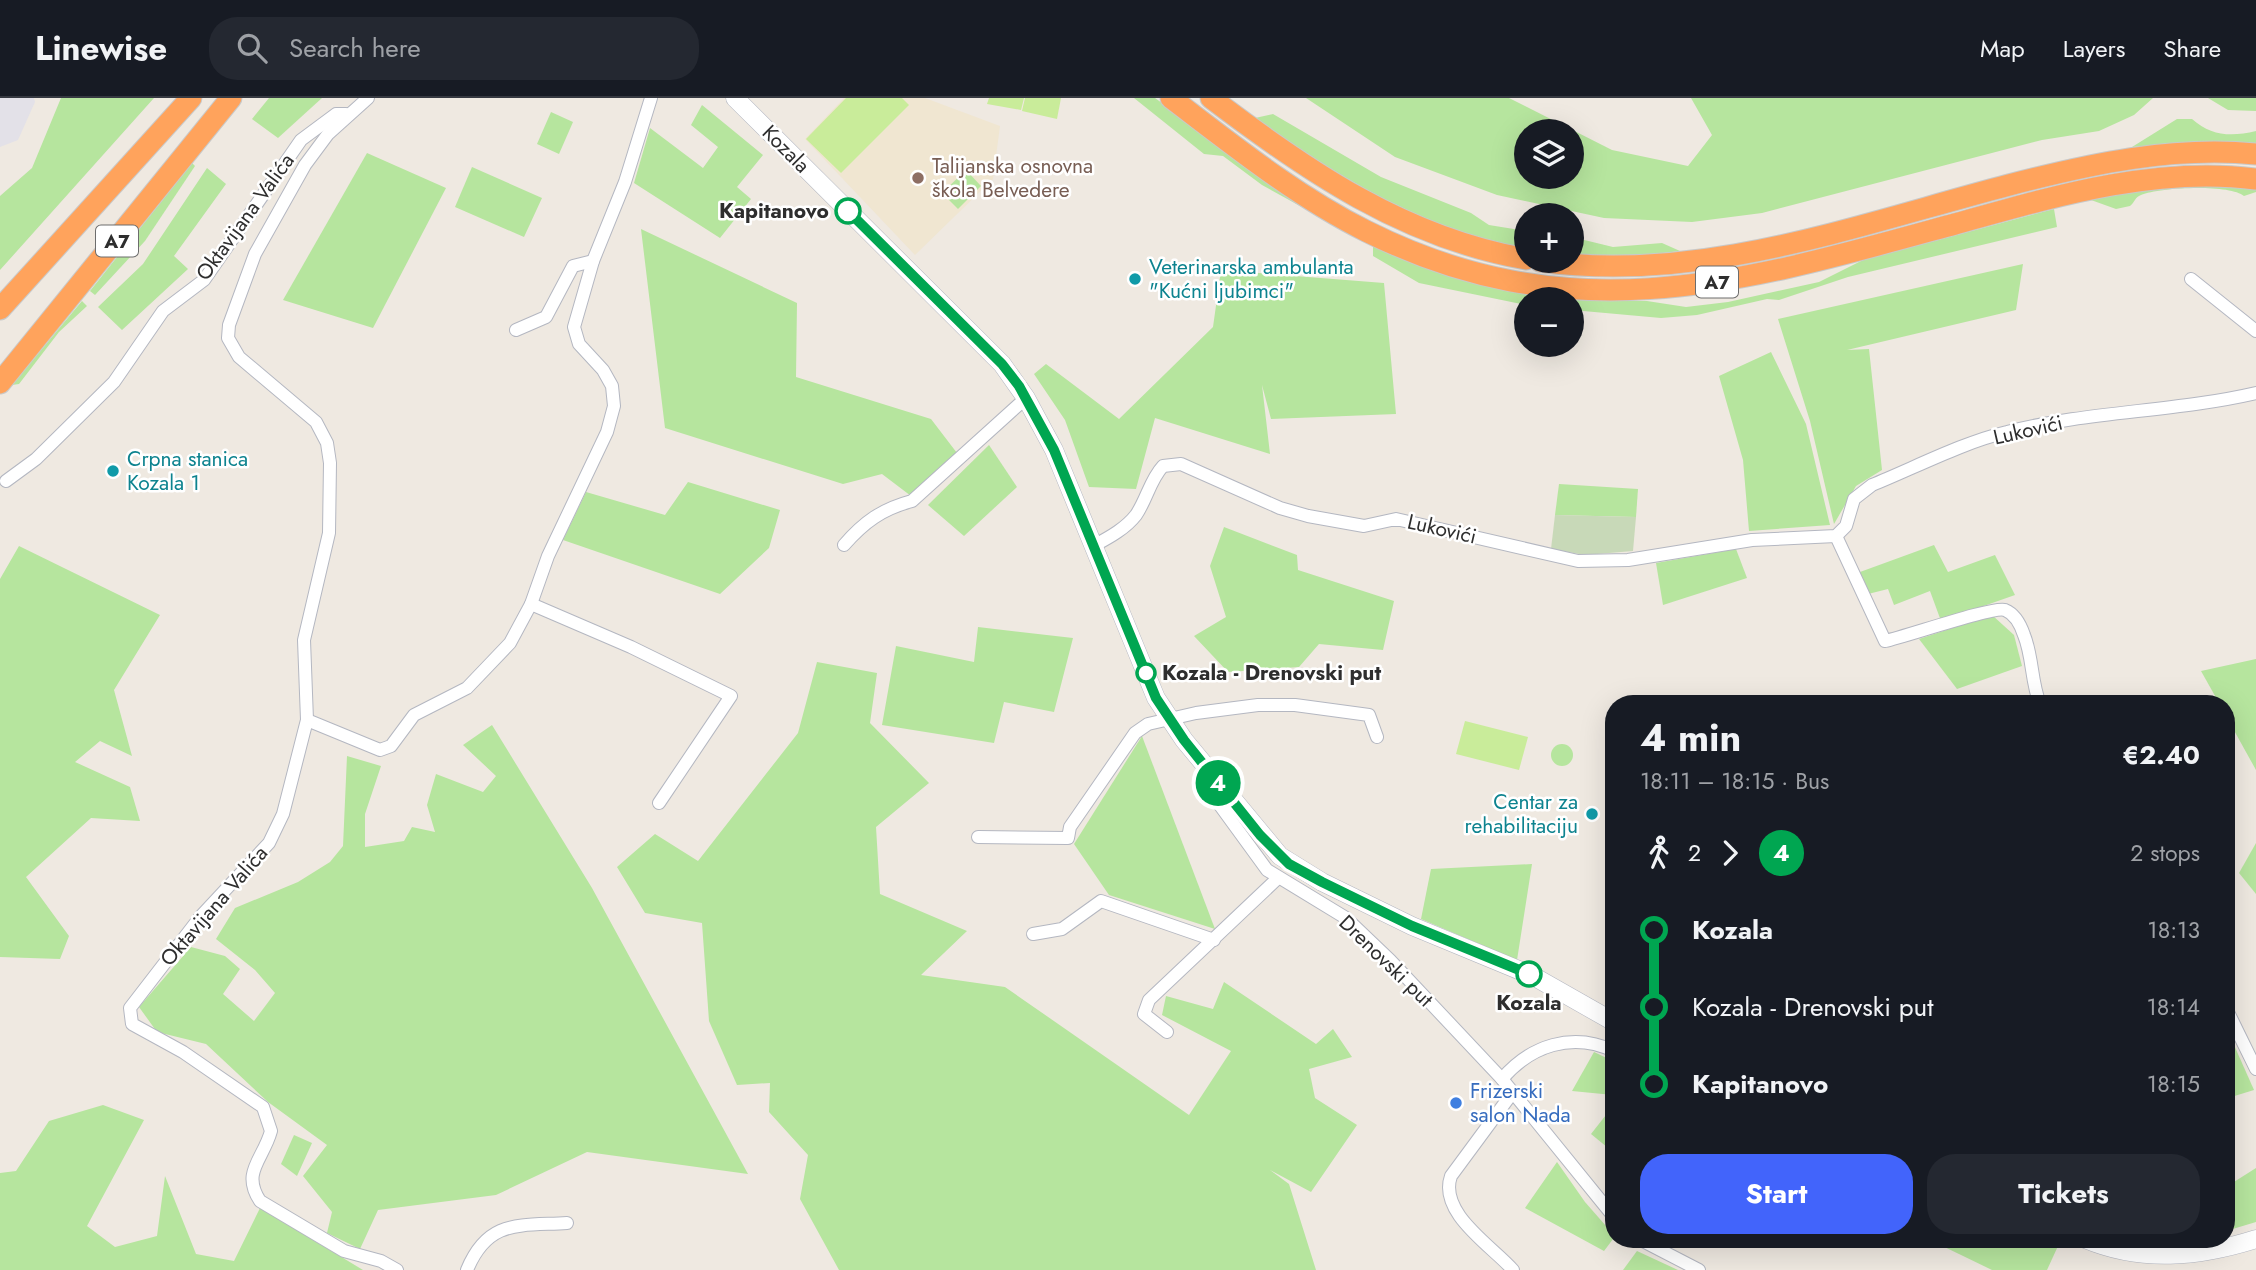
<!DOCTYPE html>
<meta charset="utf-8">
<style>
:root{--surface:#171b24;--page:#242831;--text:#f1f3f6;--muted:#9ea1a6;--line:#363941;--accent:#4264fb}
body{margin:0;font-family:Jost,sans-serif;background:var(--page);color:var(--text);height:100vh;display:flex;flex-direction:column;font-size:26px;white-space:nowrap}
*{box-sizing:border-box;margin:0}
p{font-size:23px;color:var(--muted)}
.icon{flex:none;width:38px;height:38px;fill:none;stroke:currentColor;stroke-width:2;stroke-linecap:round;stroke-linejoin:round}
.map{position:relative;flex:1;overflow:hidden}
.details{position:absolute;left:1605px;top:597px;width:630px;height:553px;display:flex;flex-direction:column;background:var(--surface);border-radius:28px;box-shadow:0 7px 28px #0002}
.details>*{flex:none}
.badge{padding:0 14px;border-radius:23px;font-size:24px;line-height:46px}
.buttons{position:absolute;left:1514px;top:21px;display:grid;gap:14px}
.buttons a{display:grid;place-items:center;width:70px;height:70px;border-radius:50%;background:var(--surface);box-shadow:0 7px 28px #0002;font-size:35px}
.map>.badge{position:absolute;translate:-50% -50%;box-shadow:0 0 0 4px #fff}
.legs{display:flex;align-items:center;gap:10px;height:77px;padding:0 35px;font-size:23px}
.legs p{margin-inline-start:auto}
.head{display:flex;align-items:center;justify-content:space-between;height:119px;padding:0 35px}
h1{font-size:38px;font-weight:700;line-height:52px}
.action{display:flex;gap:14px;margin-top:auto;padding:14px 35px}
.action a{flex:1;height:80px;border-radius:28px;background:var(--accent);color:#fff;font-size:28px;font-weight:700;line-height:80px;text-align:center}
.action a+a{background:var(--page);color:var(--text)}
ul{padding:0 35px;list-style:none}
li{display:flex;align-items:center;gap:24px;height:77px;font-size:26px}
li i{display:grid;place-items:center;width:10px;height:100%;margin:0 9px;background:currentColor}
li i::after{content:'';width:18px;height:18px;margin:-9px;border:5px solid;border-radius:50%;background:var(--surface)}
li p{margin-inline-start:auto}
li:first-child i{background:linear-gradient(#0000 50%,currentColor 0)}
li:last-child i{background:linear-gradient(currentColor 50%,#0000 0)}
header{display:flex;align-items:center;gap:42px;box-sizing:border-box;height:98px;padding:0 35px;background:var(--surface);border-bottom:2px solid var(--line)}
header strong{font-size:33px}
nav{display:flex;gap:38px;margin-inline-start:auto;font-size:24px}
.search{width:490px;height:63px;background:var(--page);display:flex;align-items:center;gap:18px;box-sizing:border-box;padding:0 24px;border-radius:28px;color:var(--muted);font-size:26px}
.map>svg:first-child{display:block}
.industrial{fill:#e3e1e8}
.education{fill:#f0e6d1}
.green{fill:#b6e59e;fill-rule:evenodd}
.cemetery{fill:#c8d9b8}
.pitch{fill:#c9ec9a}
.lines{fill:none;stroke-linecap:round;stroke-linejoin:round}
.street-casing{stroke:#b4b7c1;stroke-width:14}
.secondary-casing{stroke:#b4b7c1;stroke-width:19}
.highway-casing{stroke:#c9c9c9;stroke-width:23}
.street{stroke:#fff;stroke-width:12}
.secondary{stroke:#fff;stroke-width:18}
.highway{stroke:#ffa35c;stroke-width:21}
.line-1-casing{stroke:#fff;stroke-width:16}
.line-1{stroke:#00a651;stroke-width:10}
.education-dot{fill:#8d6e63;stroke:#fff;stroke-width:2.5}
.stop-1-dot{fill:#fff;stroke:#00a651;stroke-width:3.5}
.culture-dot{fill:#0f9aa8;stroke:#fff;stroke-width:2.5}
.shop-dot{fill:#3f7fe0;stroke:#fff;stroke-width:2.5}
.labels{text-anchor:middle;stroke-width:5;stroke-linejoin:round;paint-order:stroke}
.shield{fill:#fff;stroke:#6d6d6d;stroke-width:2}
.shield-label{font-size:19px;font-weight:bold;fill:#2e2e2e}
.street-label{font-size:21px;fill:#2e2e2e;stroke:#fff}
.education-label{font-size:21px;fill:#785e54;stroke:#fff;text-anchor:start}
.stop-label{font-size:21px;font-weight:bold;fill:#2e2e2e;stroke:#fff;text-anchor:end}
.culture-label{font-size:21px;fill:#0d838f;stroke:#fff;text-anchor:start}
.shop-label{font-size:21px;fill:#366cbe;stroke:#fff;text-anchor:start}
</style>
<header>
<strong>Linewise</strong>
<div class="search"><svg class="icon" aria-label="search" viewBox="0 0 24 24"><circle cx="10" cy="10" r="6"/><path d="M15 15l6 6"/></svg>Search here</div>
<nav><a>Map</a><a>Layers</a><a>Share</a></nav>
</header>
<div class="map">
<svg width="2256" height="1172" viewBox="0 0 2256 1172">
<rect width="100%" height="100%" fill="#efe9e1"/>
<polygon class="industrial" points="0,0 34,0 35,4 18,42 0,49"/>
<polygon class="education" points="844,0 925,0 1000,28 993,81 915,157 805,41"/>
<g class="green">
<polygon points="61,0 154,0 0,172 0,98 32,70"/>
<polygon points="269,0 322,0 278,40 252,21"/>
<polygon points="1134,0 1155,0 1320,119 1262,87 1223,58 1204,56"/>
<path d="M1306,0H1509L1612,52L1688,68L1712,37L1691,0H2153L2134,17L2099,33L2042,42L1762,115L1692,124L1604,120L1497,97L1395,59ZM1572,33V79H1526V33Z"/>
<polygon points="2208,0 2256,0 2256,13 2228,12"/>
<polygon points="702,7 763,57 737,89 751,101 720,140 634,85 650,30 703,70 718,49 691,27"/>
<polygon points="551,14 573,24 559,56 537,46"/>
<path d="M1273,16L1381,79L1471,115L1489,127L1526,133V151C1421,130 1341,81 1255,20Z"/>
<path d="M2177,21H2192C2211,38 2231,39 2256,33V47L2202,44L2132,49Z"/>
<polygon points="367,55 446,90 373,230 283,202"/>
<polygon points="192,65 195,68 145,143 95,197 90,193"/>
<polygon points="472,69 542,100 524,139 455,109"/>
<polygon points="207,70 226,86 174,158 188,171 122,232 98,209 143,166"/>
<polygon points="966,72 981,88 958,111 942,95"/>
<path d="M2210,88L2256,91V94L2244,98C2230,86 2160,89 2141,97C2135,99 2135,104 2130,108L2116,111L2091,102L2137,93Z"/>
<polygon points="2054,111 2057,129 1848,179 1779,202 1767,201 1697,217 1661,220 1572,212 1572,202 1647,203 1686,209 1728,204 1819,184 1863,162"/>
<polygon points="641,131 797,205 796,279 931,321 957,355 911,398 882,376 843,386 665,330"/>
<polygon points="1572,139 1613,149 1662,145 1680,153 1630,159 1572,157"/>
<path d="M1373,148C1434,177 1500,194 1568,201H1526V207L1419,185L1373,158Z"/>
<polygon points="2023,166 2016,212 1847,252 1869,251 1882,372 1856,388 1834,426 1810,323 1778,221"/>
<polygon points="1221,172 1384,185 1396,316 1271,321 1262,287 1270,356 1155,320 1136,391 1089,389 1065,322 1034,276 1046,266 1119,321 1213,229"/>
<polygon points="82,203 87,208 59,234 19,286 12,287"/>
<polygon points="1771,254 1806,326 1830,427 1749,433 1743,362 1719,278"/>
<polygon points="989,347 1017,389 964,438 928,407"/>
<polygon points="688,384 780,412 769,450 720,496 563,442 586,394 665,417"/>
<polygon points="1559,386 1638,391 1636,419 1555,417"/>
<polygon points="1224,429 1297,457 1298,472 1394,503 1383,552 1319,546 1299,569 1228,574 1194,538 1226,519 1210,468"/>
<polygon points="1934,447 1948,474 1995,457 2015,497 1941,523 1930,493 1894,507 1888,491 1868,496 1860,474"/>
<polygon points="19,448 160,517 114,592 132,658 100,643 75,664 130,689 140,723 91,720 26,779 69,838 60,861 0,859 0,481"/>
<polygon points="1736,451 1747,480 1663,507 1656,465"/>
<polygon points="1992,517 2014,537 2022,568 1957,591 1919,541"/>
<polygon points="978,529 1073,540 1054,614 1004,604 994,645 882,627 896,548 974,564"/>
<polygon points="2256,561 2256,672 2226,618 2226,606 2219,605 2201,573"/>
<polygon points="817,564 877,575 870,625 929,685 876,729 880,796 967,833 921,877 1005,889 1189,1017 1231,953 1162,917 1166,898 1213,911 1224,884 1316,946 1333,931 1352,959 1309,971 1315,1000 1357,1027 1311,1094 1270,1072 1289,1086 1316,1172 839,1172 800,1101 808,1057 769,1014 770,985 737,987 709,923 702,825 645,815 617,769 655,736 698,763 798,635"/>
<polygon points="492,627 592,790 748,1076 587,1054 496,1097 378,1112 360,1151 327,1135 332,1114 303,1078 327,1047 268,1004 206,946 157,934 139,909 191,849 225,858 240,871 223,896 254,923 275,895 255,872 216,841 235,810 298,784 330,764 343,748 347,658 381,668 365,716 365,749 404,743 412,729 435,734 427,707 436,676 483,694 496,678 463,647"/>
<polygon points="1142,638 1215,831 1109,797 1074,746"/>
<circle cx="1562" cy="657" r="11"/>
<polygon points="2256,745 2256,796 2239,775"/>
<polygon points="1532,766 1517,862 1421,821 1431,771"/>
<polygon points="2226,929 2254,992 2228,1000 2226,997"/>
<polygon points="1594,954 1613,963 1613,997 1572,993"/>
<polygon points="103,1007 144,1022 87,1128 115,1149 157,1138 165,1078 196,1156 234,1163 260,1110 363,1172 0,1172 0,1075 16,1073 49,1023"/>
<polygon points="1613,1008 1613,1054 1591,1036"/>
<polygon points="294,1037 312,1045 297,1078 281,1066"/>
<polygon points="1557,1064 1585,1104 1613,1136 1613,1141 1604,1153 1525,1110"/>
<polygon points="2256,1070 2256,1124 2226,1133 2226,1089"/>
<polygon points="1928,1141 2050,1141 2058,1148 2047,1172 1992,1172"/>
<polygon points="1637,1153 1678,1172 1623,1172"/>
</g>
<polygon class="cemetery" points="1555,417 1636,419 1633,453 1585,457 1551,451"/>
<g class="pitch">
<polygon points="846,0 902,0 909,7 841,75 806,41"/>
<polygon points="989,0 1024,0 1021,12 987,6"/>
<polygon points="1025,0 1061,0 1057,21 1022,13"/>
<polygon points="1465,623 1528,639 1519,672 1456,656"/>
</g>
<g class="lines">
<g class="street-casing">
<g id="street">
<path d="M368,0L328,36L305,67L255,156L229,227L228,240L239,259L316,324L327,345L330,365L329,435L304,542L307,622L283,716L269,745L201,818L130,910L132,926L183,954L263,1009L271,1033C263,1062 241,1074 260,1103L344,1153L381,1163L397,1172"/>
<polyline points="2191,181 2256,233"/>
<polyline points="516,232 546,219 573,168 593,163"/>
<polyline points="6,383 36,361 114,284 163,213 204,182 301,42 336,16 346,16"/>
<path d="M1836,438L1885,543C1905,539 1993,508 2005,512C2015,516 2021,528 2024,537C2033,559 2031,584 2040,606"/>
<path d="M844,447C864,424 882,411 912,403L1026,300"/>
<path d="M1095,447C1110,439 1126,430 1136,417C1147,401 1150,382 1163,368L1181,366L1280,410L1308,418L1364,428L1396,421L1578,463L1628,462L1752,442L1836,438L1846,428L1854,401L1872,387C1914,370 1964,344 2007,334C2089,313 2174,314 2256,295"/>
<polyline points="531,506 631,549 731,598 659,705"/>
<polyline points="307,622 380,652 391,648 414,617 467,590 510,545 531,506 548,458 607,334 614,308 612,288 603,272 579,246 574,229 593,163 625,84 651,0"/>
<polyline points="1211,677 1208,691 1267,772 1346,820 1390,862 1502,981 1614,1119"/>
<polyline points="978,739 1068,740 1070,729 1135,635 1148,626 1196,615 1258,607 1295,607 1369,617 1377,639"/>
<polyline points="1033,836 1062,831 1101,803 1214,842"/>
<polyline points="2226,910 2256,971"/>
<polyline points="1167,934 1144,916 1149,902 1278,780"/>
<path d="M1502,981C1530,948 1572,933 1614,953"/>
<path d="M1513,994L1451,1078C1438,1115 1492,1148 1513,1172"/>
<polyline points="1639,1141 1699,1172"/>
<path d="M467,1172C488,1121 519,1128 567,1125"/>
</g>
</g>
<g class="secondary-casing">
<g id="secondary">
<polyline points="735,0 1002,266 1026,300 1054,352 1156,600 1184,642 1280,758 1322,784 1412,828 1533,878 1614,924"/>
<path d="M2085,1141C2142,1165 2199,1159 2256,1141"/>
</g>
</g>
<g class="highway-casing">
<g id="highway">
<path d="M1171,0C1234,48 1296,98 1366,133C1573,237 1747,183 1955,126C2052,99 2154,68 2256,81"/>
<path d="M1211,0C1307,73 1405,140 1526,161"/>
<path d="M1540,163C1700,186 1856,127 2009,87C2090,66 2172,48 2256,56"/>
<polyline points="0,211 191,0"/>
<polyline points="0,285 231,0"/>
</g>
</g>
<use href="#street" class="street"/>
<use href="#secondary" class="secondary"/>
<use href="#highway" class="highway"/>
</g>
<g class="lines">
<g class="line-1-casing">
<polyline id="line-1" points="848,113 1002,266 1019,288 1054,352 1156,600 1184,642 1260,737 1289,766 1322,784 1412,828 1529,876"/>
</g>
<use href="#line-1" class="line-1"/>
</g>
<circle class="education-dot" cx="918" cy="80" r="7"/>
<g class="stop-1-dot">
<circle cx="848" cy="113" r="12"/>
<circle cx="1146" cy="575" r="9"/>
<circle cx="1529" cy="876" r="12"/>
</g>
<g class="culture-dot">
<circle cx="1135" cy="181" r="7"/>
<circle cx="113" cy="373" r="7"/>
<circle cx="1592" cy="716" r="7"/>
</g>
<circle class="shop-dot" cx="1456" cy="1005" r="7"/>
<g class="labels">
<g class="shield">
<rect x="96" y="127.5" width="42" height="31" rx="5"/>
<rect x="1696" y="168.5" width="42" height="31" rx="5"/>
</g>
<g class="shield-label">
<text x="117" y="150">A7</text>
<text x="1717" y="191">A7</text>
</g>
<g class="street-label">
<text transform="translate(786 51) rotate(45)" y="7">Kozala</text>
<text transform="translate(245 119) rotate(-54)" y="7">Oktavijana Valića</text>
<text transform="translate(2028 332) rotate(-13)" y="7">Lukovići</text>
<text transform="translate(1442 431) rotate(13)" y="7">Lukovići</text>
<text transform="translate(214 808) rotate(-49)" y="7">Oktavijana Valića</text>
<text transform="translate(1386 863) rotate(44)" y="7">Drenovski put</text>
</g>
<g class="education-label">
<text x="932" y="75">Talijanska osnovna<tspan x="932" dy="24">škola Belvedere</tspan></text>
</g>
<g class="stop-label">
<text x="829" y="120">Kapitanovo</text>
<text x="1162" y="582" text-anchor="start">Kozala - Drenovski put</text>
<text x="1529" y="912" text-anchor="middle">Kozala</text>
</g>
<g class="culture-label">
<text x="1149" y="176">Veterinarska ambulanta<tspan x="1149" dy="24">"Kućni ljubimci"</tspan></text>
<text x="127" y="368">Crpna stanica<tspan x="127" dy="24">Kozala 1</tspan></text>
<text x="1578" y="711" text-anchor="end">Centar za<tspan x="1578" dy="24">rehabilitaciju</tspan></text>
</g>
<g class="shop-label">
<text x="1470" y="1000">Frizerski<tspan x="1470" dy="24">salon Nada</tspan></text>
</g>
</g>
</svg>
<div class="buttons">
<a><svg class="icon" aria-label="layers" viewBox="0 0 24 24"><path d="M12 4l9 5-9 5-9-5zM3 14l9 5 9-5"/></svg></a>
<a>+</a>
<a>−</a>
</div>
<b class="badge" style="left:1218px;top:685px;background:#00a651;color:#fff">4</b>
<section class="details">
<div class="head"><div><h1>4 min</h1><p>18:11 – 18:15 · Bus</p></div><b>€2.40</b></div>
<div class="legs"><svg class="icon" aria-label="walk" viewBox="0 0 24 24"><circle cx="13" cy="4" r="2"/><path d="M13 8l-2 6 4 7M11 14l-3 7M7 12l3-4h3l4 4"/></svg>2<svg class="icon" aria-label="forward" viewBox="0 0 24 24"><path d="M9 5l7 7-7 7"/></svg><b class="badge" style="background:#00a651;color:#fff">4</b><p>2 stops</p></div>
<ul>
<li><i style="color:#00a651"></i><b>Kozala</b><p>18:13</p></li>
<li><i style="color:#00a651"></i><span>Kozala - Drenovski put</span><p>18:14</p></li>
<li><i style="color:#00a651"></i><b>Kapitanovo</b><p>18:15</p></li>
</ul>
<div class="action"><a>Start</a><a>Tickets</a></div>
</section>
</div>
